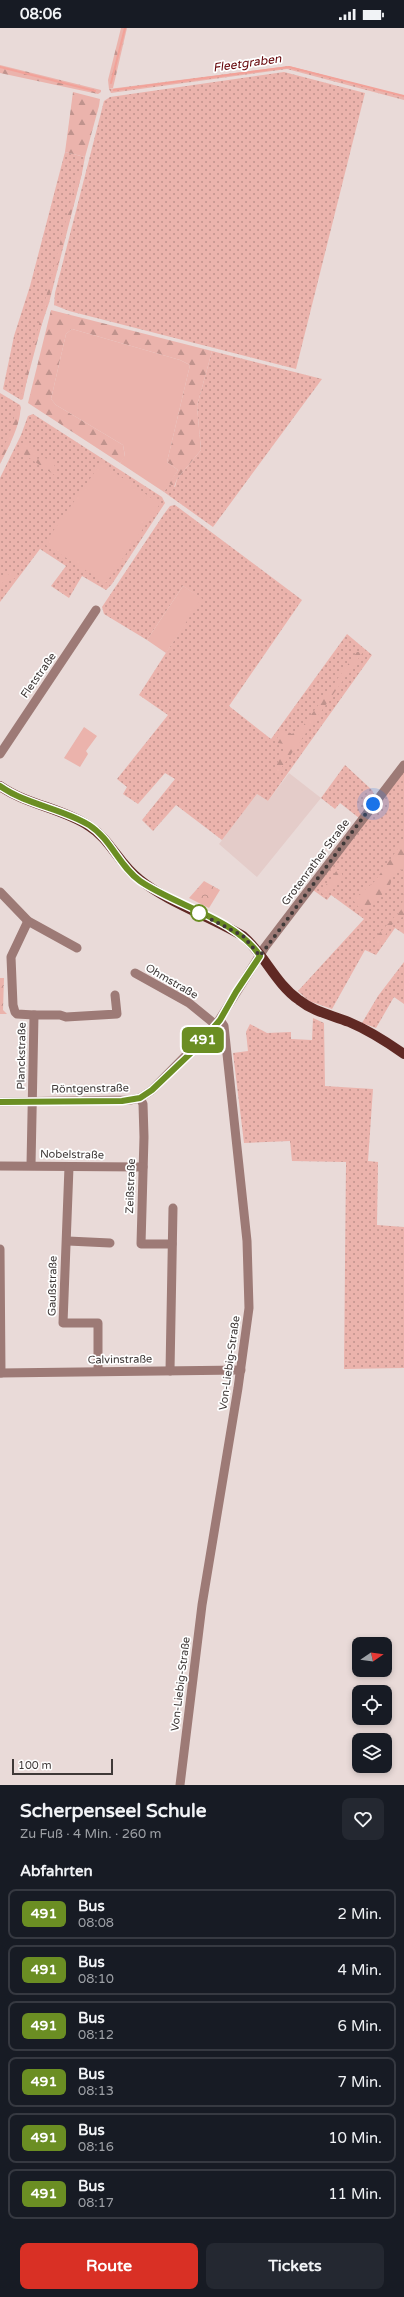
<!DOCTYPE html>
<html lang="de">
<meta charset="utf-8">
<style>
:root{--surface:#171b24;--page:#242831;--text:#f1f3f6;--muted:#9ea1a6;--line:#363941;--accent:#d93025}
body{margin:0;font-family:"Varela Round",sans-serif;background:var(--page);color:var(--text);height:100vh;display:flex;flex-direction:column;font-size:15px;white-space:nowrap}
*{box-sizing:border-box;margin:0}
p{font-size:13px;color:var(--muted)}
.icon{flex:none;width:22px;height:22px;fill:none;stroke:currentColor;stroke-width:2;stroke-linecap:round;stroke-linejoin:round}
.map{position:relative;height:1757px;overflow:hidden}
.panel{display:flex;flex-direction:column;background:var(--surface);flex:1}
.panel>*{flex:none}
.badge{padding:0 8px;border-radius:6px;font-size:14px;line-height:26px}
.needle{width:26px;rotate:77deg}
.fabs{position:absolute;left:352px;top:1609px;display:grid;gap:8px}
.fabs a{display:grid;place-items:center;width:40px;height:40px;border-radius:8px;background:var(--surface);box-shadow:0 2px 6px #0003;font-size:20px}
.scale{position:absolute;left:12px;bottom:10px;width:101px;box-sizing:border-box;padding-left:4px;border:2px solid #3f3938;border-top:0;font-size:11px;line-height:14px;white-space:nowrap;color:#3f3938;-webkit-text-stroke:3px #fff;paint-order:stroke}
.you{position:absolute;width:20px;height:20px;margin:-10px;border:3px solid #fff;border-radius:50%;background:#1a73e8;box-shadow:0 0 0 6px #1a73e833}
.map>.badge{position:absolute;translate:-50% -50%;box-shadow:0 0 0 2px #fff}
h2{padding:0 20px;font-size:15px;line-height:36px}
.round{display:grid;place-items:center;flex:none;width:42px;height:42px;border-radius:8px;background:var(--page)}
.summary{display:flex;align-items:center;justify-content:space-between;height:68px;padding:0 20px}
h1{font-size:19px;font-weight:700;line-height:30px}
.primary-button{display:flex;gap:8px;margin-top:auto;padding:8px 20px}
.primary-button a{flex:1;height:46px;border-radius:8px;background:var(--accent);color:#fff;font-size:16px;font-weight:700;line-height:46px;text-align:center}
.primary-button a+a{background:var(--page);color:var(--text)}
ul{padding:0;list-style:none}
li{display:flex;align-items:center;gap:12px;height:50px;margin:0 8px 6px;padding:0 12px;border:2px solid var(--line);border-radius:8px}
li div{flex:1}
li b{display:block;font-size:15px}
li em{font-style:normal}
li .badge{min-width:44px;font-weight:700;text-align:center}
.status{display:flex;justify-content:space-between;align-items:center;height:28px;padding:0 20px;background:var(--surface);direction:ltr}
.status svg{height:11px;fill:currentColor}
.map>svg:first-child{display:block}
.built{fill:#e4ccc9}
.grass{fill:url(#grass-dots)}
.forest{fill:url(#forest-firs)}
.park{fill:url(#park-crowns)}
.pitch{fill:#ebb3ac}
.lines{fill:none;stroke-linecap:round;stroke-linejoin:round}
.stream{stroke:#f2a299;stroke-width:2}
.minor{stroke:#9d7a76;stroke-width:9}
.major{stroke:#602924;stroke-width:10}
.line-casing{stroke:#fff;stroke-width:9}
.line{stroke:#6b8e23;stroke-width:6}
.walk{stroke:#3f3938;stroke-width:4;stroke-dasharray:0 7.2}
.stop-dot{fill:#fff;stroke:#6b8e23;stroke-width:2}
.labels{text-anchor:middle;stroke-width:3.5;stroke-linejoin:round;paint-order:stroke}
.street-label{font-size:11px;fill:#3f3938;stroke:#fff}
.water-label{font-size:12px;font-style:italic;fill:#640307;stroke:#fff}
</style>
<div class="status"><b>08:06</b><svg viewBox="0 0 49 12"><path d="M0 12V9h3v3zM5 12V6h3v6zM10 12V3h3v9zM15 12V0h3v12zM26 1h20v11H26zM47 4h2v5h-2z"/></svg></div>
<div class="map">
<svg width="404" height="1757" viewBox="0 0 404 1757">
<defs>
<pattern id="grass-dots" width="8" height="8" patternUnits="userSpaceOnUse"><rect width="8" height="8" fill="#ebb3ac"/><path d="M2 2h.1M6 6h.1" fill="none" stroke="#c0938d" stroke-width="1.8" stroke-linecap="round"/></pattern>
<pattern id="forest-firs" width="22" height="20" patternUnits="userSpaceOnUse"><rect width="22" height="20" fill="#ebb3ac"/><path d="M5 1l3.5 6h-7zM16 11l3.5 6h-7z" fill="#c0938d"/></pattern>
<pattern id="park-crowns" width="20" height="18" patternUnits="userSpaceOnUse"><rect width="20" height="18" fill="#ebb3ac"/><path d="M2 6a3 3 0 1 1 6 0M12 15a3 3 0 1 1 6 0" fill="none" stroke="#c0938d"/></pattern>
</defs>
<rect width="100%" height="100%" fill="#e9dad8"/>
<polygon class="built" points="289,745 321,770 257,849 219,816 257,766 268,773"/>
<g class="grass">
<polygon points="289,38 404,68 404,72 287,41 118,64 111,65 109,61"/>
<polygon points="284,44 365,65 296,341 69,283 54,277 55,265 104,73 110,69"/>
<polygon points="65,124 85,129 82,145 49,275 33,322 23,371 21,372 3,361 14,308 30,258"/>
<polygon points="212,323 322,351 213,499 164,464 169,455 175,459 177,451 201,422 197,378"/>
<polygon points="0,365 20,377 21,380 10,416 0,436"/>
<polygon points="33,386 162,469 165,475 112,556 106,562 82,548 69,570 51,558 66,538 40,521 0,574 0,450 21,407 28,388"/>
<polygon points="175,477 302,572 229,678 271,711 347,606 372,627 268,773 257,766 222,812 176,777 153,803 142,792 175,751 165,745 138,776 123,766 127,759 117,751 168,687 139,667 201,570 183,558 147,612 104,586 102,579 164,486 170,478"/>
<polygon points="345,737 372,762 375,768 359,790 340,775 335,781 321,770"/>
<polygon points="404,741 404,906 395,900 376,927 365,922 332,981 309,973 298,963 364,891 331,867 327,872 313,862"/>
<polygon points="404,934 404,976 394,969 376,1000 362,995 378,968"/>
<polygon points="313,990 324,995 325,1058 373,1061 368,1133 378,1134 377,1197 404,1199 404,1340 344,1341 346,1134 292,1133 290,1113 244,1115 233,1025 248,1023 246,1004 250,996 267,1005 291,1004 291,1011 312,1012"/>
</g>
<g class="forest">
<polygon points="121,0 127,0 113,60 109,61 108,52"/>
<polygon points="0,37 101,62 101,64 98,66 0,45"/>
<polygon points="73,64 100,71 99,78 85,129 65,124"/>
<polygon points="78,145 82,145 22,371 20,370"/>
<polygon points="51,282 212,323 197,378 201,422 177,451 174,459 169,455 178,442 167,434 190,337 180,332 72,301 66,306 51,371 56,377 123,417 125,429 120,435 28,375"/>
<path d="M20,377C23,393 7,422 0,435V423L8,411L17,379Z"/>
<polygon points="23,416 28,416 36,421 36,431 44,430 52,432 59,448 56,448 16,421"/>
<path d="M14,543L17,545L18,548C13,553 6,551 0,557V549L7,548L10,544Z"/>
<polygon points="357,624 363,624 277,746 273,744 284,722 284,716 278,715 277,711 280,704 286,703 292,706 303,698"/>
<path d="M404,812V841L394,844C391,848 392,853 390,857C387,863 370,878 364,882L360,881L353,872L375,853Z"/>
<polygon points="337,842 341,842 343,850 324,868 321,864"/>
<path d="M404,865V889C394,890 385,906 382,915L375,918L374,911L401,882Z"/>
</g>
<g class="park">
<polygon points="204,853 220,862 209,880 189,870"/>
<polygon points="0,950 4,950 3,982 7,986 0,986"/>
</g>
<g class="pitch">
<polygon points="72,301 180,332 190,337 167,434 178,442 164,464 120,435 125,428 123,417 56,377 51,371 66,306"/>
<polygon points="101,435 160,476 106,555 44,516"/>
<polygon points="183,558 202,570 166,625 147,612"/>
<polygon points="84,699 97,708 86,723 88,726 80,739 64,730"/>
</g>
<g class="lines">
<g class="stream">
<polyline points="0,39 95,63"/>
<polyline points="111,55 125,0"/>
<polyline points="114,62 289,39 404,68"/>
</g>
<g class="minor">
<polyline points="0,726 96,582"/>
<polyline points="0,864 28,893 77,920"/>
<polyline points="28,893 11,929 13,977 15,984 17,986 34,987 31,1137"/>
<polyline points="135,945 189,975 216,997"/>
<polyline points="34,987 60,987 66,989 117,986 115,967"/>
<polyline points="140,1070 143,1076 144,1109 141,1216 172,1216"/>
<polyline points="0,1074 130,1072 140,1070 152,1062 216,997 265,919 404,737"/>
<polyline points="0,1138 143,1139"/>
<polyline points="69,1139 63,1295 98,1295 98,1343"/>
<polyline points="68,1213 110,1215"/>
<polyline points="0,1221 1,1345"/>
<polyline points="170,1343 173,1180"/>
<polyline points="0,1345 241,1342"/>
<polyline points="180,1757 202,1577 238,1360 249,1280 247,1213 224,998 220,992"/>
</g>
<path class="major" d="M0,758C27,777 62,780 89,798C110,811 119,836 139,851C167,874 211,889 243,908C265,927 275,955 299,972C314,984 332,987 349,994C368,1002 387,1014 404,1026"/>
</g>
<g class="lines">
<g class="line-casing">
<path id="line" d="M0,758C27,777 61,780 89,797C111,811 119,838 140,853C176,878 236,891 260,928L236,964L220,992L195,1021L152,1062L140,1070L122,1073L0,1074"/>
</g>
<use href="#line" class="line"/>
<polyline class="walk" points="199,885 243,908 260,928 373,776"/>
</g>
<circle class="stop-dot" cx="199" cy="885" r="8"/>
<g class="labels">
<g class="street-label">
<text transform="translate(38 647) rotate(-55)" y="4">Fletstraße</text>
<text transform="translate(315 834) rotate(-53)" y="4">Grotenrather Straße</text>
<text transform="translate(172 953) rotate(30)" y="4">Ohmstraße</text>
<text transform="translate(21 1028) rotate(-89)" y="4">Planckstraße</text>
<text transform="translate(90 1060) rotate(-1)" y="4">Röntgenstraße</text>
<text transform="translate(72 1126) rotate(1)" y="4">Nobelstraße</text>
<text transform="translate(130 1158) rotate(-88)" y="4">Zeißstraße</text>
<text transform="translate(52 1258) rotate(-89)" y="4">Gaußstraße</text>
<text transform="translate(120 1331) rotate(-1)" y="4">Calvinstraße</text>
<text transform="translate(229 1335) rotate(-82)" y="4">Von-Liebig-Straße</text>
<text transform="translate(180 1656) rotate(-83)" y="4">Von-Liebig-Straße</text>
</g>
<g class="water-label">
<text transform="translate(247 35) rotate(-8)" y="4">Fleetgraben</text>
</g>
</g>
</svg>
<div class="fabs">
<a><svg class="needle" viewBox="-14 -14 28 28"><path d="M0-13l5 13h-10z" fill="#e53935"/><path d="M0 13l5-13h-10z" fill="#9ea1a6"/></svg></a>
<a><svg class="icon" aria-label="locate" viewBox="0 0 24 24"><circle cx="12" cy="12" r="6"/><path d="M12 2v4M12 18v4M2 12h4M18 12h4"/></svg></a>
<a><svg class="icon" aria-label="layers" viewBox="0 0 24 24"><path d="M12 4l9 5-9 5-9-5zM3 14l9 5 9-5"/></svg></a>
</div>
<div class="scale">100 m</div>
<div class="you" style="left:373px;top:776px"></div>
<b class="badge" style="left:203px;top:1012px;background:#6b8e23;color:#fff">491</b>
</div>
<section class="panel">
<div class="summary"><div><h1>Scherpenseel Schule</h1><p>Zu Fuß · 4 Min. · 260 m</p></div><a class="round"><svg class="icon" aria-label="heart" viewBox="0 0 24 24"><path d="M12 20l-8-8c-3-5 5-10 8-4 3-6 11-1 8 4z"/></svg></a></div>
<h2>Abfahrten</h2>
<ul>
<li><span class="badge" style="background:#6b8e23;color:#fff">491</span><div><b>Bus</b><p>08:08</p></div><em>2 Min.</em></li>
<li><span class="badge" style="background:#6b8e23;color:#fff">491</span><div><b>Bus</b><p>08:10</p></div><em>4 Min.</em></li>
<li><span class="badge" style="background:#6b8e23;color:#fff">491</span><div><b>Bus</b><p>08:12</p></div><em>6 Min.</em></li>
<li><span class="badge" style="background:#6b8e23;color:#fff">491</span><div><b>Bus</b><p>08:13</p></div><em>7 Min.</em></li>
<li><span class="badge" style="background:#6b8e23;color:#fff">491</span><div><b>Bus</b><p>08:16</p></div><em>10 Min.</em></li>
<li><span class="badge" style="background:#6b8e23;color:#fff">491</span><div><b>Bus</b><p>08:17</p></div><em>11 Min.</em></li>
</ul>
<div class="primary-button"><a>Route</a><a>Tickets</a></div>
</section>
